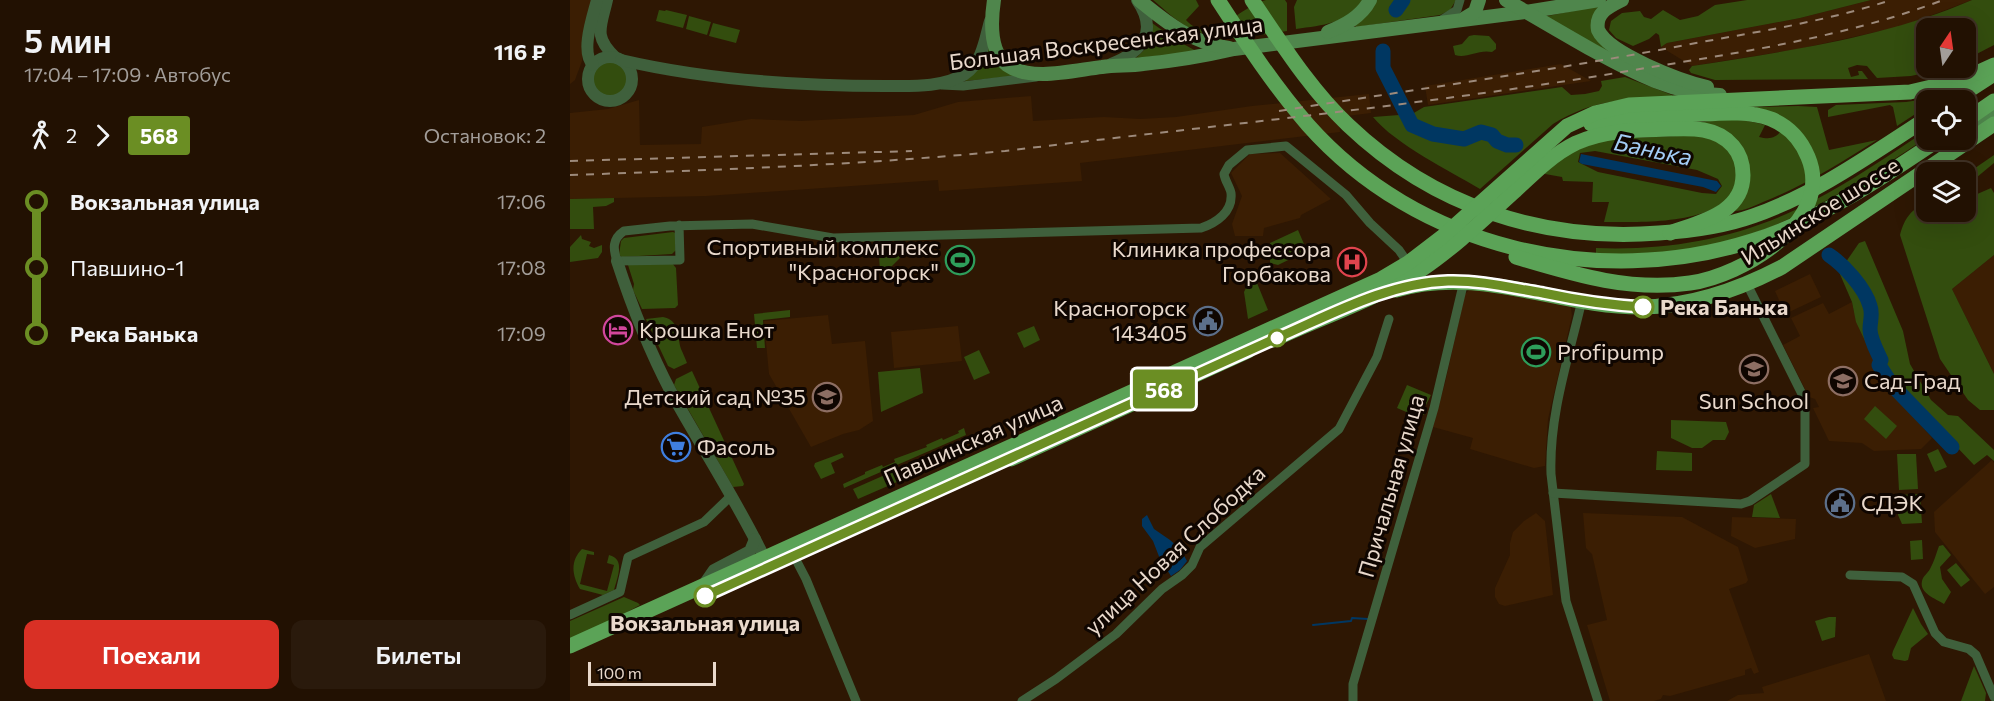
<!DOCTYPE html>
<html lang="ru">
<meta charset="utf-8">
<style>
:root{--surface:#221102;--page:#2a1a0c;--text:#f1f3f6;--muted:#a29d99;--line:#3f3124;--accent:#d93025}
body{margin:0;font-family:Commissioner,sans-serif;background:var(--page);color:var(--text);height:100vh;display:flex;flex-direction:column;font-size:22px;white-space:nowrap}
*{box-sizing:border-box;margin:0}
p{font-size:20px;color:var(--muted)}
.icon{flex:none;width:33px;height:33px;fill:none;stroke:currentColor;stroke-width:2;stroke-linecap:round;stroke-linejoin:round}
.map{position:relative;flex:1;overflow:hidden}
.drawer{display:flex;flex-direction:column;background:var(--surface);width:570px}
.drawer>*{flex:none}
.badge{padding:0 12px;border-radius:4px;font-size:21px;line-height:39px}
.needle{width:39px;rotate:13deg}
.controls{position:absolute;left:1346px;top:18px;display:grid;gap:12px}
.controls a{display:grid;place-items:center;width:60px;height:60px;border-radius:12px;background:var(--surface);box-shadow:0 6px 24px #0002,0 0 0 2px var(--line);font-size:30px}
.scale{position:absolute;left:18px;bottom:15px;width:128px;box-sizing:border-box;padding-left:6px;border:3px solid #e9d9cc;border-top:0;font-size:16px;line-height:21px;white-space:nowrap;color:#e9d9cc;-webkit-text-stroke:4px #0f0601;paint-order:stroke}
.map>.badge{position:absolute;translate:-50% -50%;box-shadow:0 0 0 3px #fff}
.legs{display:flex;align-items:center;gap:9px;height:66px;padding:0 24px;font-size:20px}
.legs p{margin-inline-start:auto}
.summary{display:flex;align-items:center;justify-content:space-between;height:102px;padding:0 24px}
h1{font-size:33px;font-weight:600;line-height:45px}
.button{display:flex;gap:12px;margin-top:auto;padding:12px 24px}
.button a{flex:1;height:69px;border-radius:12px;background:var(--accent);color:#fff;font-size:24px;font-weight:600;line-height:69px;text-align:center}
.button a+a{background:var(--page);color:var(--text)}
ul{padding:0 24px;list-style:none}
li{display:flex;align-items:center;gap:21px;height:66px;font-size:22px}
li i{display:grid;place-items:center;width:9px;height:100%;margin:0 8px;background:currentColor}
li i::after{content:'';width:15px;height:15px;margin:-8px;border:4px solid;border-radius:50%;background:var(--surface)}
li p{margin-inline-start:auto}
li:first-child i{background:linear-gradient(#0000 50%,currentColor 0)}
li:last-child i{background:linear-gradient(currentColor 50%,#0000 0)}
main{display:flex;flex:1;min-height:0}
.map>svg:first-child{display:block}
.built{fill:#3b1e03}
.green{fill:#334d0e;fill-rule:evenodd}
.water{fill:#003762}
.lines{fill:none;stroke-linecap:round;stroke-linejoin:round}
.stream{stroke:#003762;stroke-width:2}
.river{stroke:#003762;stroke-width:15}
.minor{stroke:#3f603c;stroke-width:9}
.tertiary{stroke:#3f603c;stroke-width:12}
.secondary{stroke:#4f864c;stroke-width:14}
.primary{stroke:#5ba357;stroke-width:15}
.rail{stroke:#9d8a7b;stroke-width:2;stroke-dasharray:8 8;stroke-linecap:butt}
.line-1-casing{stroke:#fff;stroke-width:14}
.line-1{stroke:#6b8e23;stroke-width:9}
.stop-1-dot{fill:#fff;stroke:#6b8e23;stroke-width:3}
.labels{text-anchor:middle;stroke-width:6;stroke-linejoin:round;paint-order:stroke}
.street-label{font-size:22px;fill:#e9d9cc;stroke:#0f0601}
.poi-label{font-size:22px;fill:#e9d9cc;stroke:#0f0601;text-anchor:start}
.stop-label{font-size:22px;font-weight:bold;fill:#e9d9cc;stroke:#0f0601;text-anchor:start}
.water-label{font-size:24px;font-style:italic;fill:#a3cdf6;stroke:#0f0601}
</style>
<main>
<section class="drawer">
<div class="summary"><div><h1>5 мин</h1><p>17:04 – 17:09 · Автобус</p></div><b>116 ₽</b></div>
<div class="legs"><svg class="icon" aria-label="walk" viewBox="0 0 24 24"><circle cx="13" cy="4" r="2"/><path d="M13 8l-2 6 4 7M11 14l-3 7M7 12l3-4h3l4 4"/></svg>2<svg class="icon" aria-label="forward" viewBox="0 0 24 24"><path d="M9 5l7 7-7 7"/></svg><b class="badge" style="background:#6b8e23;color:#fff">568</b><p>Остановок: 2</p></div>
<ul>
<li><i style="color:#6b8e23"></i><b>Вокзальная улица</b><p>17:06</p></li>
<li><i style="color:#6b8e23"></i><span>Павшино-1</span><p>17:08</p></li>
<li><i style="color:#6b8e23"></i><b>Река Банька</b><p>17:09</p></li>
</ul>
<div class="button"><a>Поехали</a><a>Билеты</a></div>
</section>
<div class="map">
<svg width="1424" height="701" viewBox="0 0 1424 701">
<rect width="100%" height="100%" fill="#2e1703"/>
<g class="built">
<polygon points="0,0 22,0 12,61 5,80 0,84"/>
<polygon points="1301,0 1402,0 1333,26 1229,49 1122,66 1091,47 1097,43 1230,18"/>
<polygon points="991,64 1021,81 858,105 855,86"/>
<polygon points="799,94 801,113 769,117 770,132 510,163 512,181 369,191 368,180 136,196 0,199 0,113 38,109 69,100 70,145 131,144 132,127 181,119 231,121 344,115 388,102 461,96 463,121 534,117 570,119 606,117 682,106"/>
<polygon points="710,153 761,199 731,215 730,218 694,228 693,236 665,236 662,224 672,196 661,173 680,154"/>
<polygon points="1424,255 1424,374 1382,289"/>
<polygon points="1240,274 1251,297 1215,314 1205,291"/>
<polygon points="901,288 999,304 1001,308 1002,316 978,419 975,466 964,468 900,449 903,438 863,427 875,383 895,294"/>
<polygon points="1282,302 1284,312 1325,396 1362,438 1351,449 1304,451 1292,443 1259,441 1243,408 1249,407 1245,399 1239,397 1213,345 1230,336 1221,318 1253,303 1259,314"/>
<polygon points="258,315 262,344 295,341 303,421 289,430 273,434 241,447 199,374 194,321"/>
<polygon points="388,326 392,361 324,368 321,332"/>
<polygon points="1422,460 1424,463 1424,587 1415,594 1365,532 1364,512"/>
<polygon points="966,513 975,521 983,595 935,606 929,604 925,597 925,588 940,555 940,543 943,532 954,521"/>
<polygon points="1013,513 1112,517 1168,547 1178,580 1176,583 1159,589 1189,672 1184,674 1181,668 1175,670 1175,675 1100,696 1093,695 1091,699 1084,701 1040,701 1017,625 1037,620 1022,554 1016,548"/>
<polygon points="1162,517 1226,519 1225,539 1185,548 1161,536"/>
<polygon points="1299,654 1316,701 1157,701 1168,695 1194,693 1192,687"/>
</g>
<g class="green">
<path d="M583,0H626L629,6L616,20C640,47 672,5 696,0C701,0 709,0 715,0L717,3V31C686,35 650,44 620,28C606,21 595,10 583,0Z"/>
<path d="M727,0H794C777,24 753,25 726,29L724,7Z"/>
<polygon points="805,0 828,0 824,5 819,7 819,10 832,12 840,0 886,0 880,10 870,15 786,27 785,25"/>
<polygon points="1177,0 1301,0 1230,18 1097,43 1091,47 1089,35 1086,33 1079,39 1063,46 1046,38 1039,30 1041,21 1052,13 1070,11 1074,17 1081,19 1093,10 1110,20 1128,16 1145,5"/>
<path d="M1402,0H1424V45L1395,60V28H1356V68H1377L1341,76L1307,78L1297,66L1287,65L1278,68L1281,77L1289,75L1288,71H1292L1298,79L1145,80L1121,73L1119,70L1122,66C1217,51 1314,38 1402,0Z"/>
<path d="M1027,6L1029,8L1022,31C1031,54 1068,66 1090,79L973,17Z"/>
<polygon points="89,10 95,11 96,10 117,15 113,28 86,21"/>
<polygon points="119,16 141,22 137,35 116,29"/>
<polygon points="143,23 170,30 166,43 139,36"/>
<polygon points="582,23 606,40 628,52 566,58 576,48"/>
<path d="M904,35L919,36L926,44V49L922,52C908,49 897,59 885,55L883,46L892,44L899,36Z"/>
<path d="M419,48L445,76L395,81C406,72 414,64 417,49Z"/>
<circle cx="40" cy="79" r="19"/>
<path d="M1055,77L1102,95V97C1055,99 1024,99 983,124L910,189C880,171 825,144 803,117L842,114L854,107L992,87L1001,95L1015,94L1029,91L1032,86L1031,81Z"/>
<polygon points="1369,97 1370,98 1366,100 1356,100 1356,107 1327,126 1323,107 1320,105 1258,117 1258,110 1266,105 1336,102"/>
<path d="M1228,106L1247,107L1259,150L1307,140C1270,163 1234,186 1193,202C1184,206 1172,212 1162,211L1179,169L1130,123C1149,118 1175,119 1195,125L1189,137C1205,141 1210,135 1216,121L1186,109V107Z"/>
<path d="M1356,131V138C1286,185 1215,232 1131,247C1096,254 1061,254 1026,254V248C1102,251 1176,237 1243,201C1282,181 1319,155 1356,131Z"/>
<path d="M1131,135C1152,143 1164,149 1166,172C1171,227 1069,222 1034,222L1039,202H1022L1023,182L993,181L992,177L975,174V172L999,153L1036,139ZM1025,151L1127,170L1148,179L1152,186L1146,194L1132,193L1028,172L1008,162L1010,153Z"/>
<polygon points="1424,155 1424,163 1395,187 1395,175"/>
<path d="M1421,188L1424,193V255L1382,289L1424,374V410H1410L1398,400L1370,359L1330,235C1335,217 1340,212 1356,201V212H1395V192L1405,195Z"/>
<polygon points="44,198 44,202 36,206 23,207 24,229 0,229 0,199"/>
<polygon points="728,230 737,251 708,265 700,263 700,243"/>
<polygon points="103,232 105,233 106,250 102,254 52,257 49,255 51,241 54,238"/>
<polygon points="11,235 12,239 21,242 19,246 24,248 32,245 32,252 28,258 0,262 0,247"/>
<polygon points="1295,241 1333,331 1340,364 1361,400 1378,415 1388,416 1424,450 1424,461 1417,455 1404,465 1345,403 1325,396 1307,366 1286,322 1282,302 1269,272 1289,243"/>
<polygon points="335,253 314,274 310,272 309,254"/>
<polygon points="102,263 106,268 108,305 105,308 72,309 63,290 64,284 58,265"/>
<polygon points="687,283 698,310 678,319 674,292 676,288"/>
<polygon points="220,310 220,317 193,320 195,348 187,348 184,314"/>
<path d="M93,317C110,320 107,336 111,349C113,353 115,358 117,363L104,369L98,366L76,319Z"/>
<polygon points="464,326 470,340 454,348 447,333"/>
<polygon points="409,350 420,373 404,380 394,357"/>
<polygon points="350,368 353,393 311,412 308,372"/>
<polygon points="122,371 174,484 173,486 163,487 104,385 106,379"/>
<polygon points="837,385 861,395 856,405 848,402 846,405 856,409 854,415 843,411 841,414 827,408"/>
<polygon points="1305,406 1327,426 1316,439 1294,419"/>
<polygon points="1101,420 1156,422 1159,432 1155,440 1143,440 1132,448 1122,448 1101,438"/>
<polygon points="394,428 396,435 274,488 273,484 295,474 295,472 312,465 313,467 325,462 324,459 357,447 356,445 372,438 373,440 389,433 388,431"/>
<polygon points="392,441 396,452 288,499 283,489"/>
<polygon points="1368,449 1377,467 1365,472 1357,454"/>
<polygon points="1087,451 1122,453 1122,471 1086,470"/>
<polygon points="272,453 274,457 261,463 265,473 251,479 244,466 245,463"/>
<polygon points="1346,454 1348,489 1329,490 1327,454"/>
<polygon points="1201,494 1210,518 1182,517 1184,505"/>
<polygon points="1350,494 1352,523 1332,524 1328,515 1327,495"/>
<polygon points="1352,540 1353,559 1341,560 1340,541"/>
<path d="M1373,545L1381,555L1370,567L1372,579L1381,592L1374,604C1366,599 1349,593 1352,581C1353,576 1358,573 1360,569C1364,562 1366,554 1369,546Z"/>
<path d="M12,549L24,552V555L17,554L10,584L37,591L44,565L37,563L39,555C56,559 47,578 44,590L33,595L10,589C2,575 0,561 12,549Z"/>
<polygon points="1386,563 1400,580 1391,587 1377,570"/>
<polygon points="54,597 68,603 70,605 37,623 0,639 0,621"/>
<polygon points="1343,608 1351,624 1358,634 1341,648 1338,660 1335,661 1324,659 1322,655 1323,651"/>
<polygon points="1259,617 1266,617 1265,637 1252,641 1245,621"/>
<polygon points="1404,666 1416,693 1415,701 1391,701"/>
</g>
<g class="water">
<polygon points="1011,154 1147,181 1151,186 1146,192 1133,187 1012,164 1009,162"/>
<polygon points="577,515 584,529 600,540 610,549 617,561 610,570 601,576 590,559 583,541 572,526 572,519"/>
</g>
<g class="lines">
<polyline class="stream" points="743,625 781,621 782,618 798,619"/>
<g class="river">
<polyline points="826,10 833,0"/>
<polyline points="813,51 813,68 842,125 863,134 894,139 911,132 922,135 927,141 937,145 946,145"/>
<path d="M1259,255C1274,265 1295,288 1300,306C1303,314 1300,321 1300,329C1300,339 1307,351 1311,360L1309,365L1322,385L1382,447"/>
</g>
<g class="minor">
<polyline points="873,19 887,10 890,0"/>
<polyline points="372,85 393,86 466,77"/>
<path d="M109,225L110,260L47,261C43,249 42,239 54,231L100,226L182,224L263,238L631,228C646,223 663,212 661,193C660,187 655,181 654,174L659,165L677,150L716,146L776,195L800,223L829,250L838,263"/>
<path d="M1012,300C999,357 979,414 981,474L996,601L1028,701"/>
<polyline points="983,493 1171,504 1180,501 1235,464 1235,400 1177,284"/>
<polyline points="224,556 236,579 286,701"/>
<polyline points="1280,575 1332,577 1343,584 1365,633 1374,642 1399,649 1406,655 1424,697"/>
<polyline points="0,615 50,592 58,557 134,522 162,495"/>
<polyline points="452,701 486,679 546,634 592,589 612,575 622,565 630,547 769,429 807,357 819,319"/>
<polyline points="783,701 783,684 864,408 894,281"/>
</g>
<g class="tertiary">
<path d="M37,0C31,27 23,36 45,57"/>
<circle cx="40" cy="79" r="22"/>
<path d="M51,60C137,80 228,86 315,86C341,86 372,88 395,74C412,63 415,39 420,21"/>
<path d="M541,64C572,52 589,32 567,0"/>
<path d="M23,65C10,52 23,16 27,0"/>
<path d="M47,261C62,307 79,350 101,392C132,448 167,501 195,559"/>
<polyline points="133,586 144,570 180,551 185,539"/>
</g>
<g class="secondary">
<path d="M424,0C421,20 419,51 437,65C461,82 505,70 532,67C546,65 560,66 573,64C604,61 634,56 664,49L956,12L1029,0"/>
<path d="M569,0C597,23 622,43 659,48"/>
<path d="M936,0C965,17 994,34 1024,51C1064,73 1104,94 1150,95"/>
<path d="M1052,0C1038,7 1025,13 1028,30C1039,54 1111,81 1137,87"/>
<polyline points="895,18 905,12 909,0"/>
<path d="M758,32C775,25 791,17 800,0"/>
<polyline points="1397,126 1424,112"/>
</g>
<g class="primary">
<path d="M648,0C676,43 704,86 738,125C847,248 1027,290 1182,241C1250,220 1310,179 1368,140"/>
<path d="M682,0C712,44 740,89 778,125C864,207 973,242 1089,233C1121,231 1152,227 1183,216C1246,194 1300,155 1356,119"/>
<polyline points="1384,100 1424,74"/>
<polyline points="1395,121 1424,101"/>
<path d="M946,257C1003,274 1060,292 1120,283C1172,276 1265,221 1238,157C1231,140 1218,126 1201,119C1175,109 1143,114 1115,115C1084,116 1051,115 1021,124"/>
<path d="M826,290C911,265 989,308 1073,307C1123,306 1168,290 1212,267L1424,124"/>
<path d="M703,340C752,317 805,300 851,270C885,247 915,218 945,191C963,174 983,154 1006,143C1035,130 1067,130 1099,129C1122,128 1147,127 1163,146C1170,154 1173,165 1173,175C1173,214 1129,222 1100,233"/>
<polyline points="441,459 678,351"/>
<polyline points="0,646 811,279 838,263 872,237 997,126 1025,113 1059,105 1340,92 1391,80 1424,65"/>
</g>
<g class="rail">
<path d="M709,111C848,89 987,70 1126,43C1192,31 1257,21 1321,0"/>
<polyline points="0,161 342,151"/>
<path d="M0,175C145,170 290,165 435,151C647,125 859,105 1070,69C1172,52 1276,37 1373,0"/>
</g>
</g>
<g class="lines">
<g class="line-1-casing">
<path id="line-1" d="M135,596L709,337C762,314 818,283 878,281C910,280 942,288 973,293C1006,300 1039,305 1073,307"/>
</g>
<use href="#line-1" class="line-1"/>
</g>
<defs>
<g id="stadium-ring" transform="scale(1.5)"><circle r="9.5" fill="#0f0601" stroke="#2e9e5b" stroke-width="1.5"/><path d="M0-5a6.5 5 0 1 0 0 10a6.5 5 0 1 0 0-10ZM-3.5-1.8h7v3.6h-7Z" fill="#2e9e5b"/></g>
<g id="hospital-ring" transform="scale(1.5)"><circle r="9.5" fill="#0f0601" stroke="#e0444e" stroke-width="1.5"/><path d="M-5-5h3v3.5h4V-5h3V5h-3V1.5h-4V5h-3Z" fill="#e0444e"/></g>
<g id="civic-ring" transform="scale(1.5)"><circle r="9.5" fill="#0f0601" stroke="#5c6f8a" stroke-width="1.5"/><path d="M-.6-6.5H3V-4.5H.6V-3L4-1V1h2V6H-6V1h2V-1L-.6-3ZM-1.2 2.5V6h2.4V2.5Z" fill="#5c6f8a"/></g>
<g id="hotel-ring" transform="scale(1.5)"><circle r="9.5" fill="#0f0601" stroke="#d1479c" stroke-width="1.5"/><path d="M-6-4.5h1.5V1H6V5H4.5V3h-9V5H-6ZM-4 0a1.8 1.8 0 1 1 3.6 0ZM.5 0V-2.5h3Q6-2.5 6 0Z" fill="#d1479c"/></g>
<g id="school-ring" transform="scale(1.5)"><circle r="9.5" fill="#0f0601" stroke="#8d6e63" stroke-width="1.5"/><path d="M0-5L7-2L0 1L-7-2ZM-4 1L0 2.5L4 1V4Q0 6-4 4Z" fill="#8d6e63"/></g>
<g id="supermarket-ring" transform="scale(1.5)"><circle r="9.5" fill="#0f0601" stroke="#3f7fe0" stroke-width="1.5"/><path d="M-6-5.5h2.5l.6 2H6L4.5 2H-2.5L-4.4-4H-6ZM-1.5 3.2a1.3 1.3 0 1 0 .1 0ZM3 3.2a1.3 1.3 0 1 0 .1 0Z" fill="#3f7fe0"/></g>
</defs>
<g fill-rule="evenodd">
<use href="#stadium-ring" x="390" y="260"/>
<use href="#hospital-ring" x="782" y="262"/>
<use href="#civic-ring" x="638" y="321"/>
<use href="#hotel-ring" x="48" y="330"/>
<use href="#stadium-ring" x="966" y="352"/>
<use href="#school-ring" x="1184" y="369"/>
<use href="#school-ring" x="1273" y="381"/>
<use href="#school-ring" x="257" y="397"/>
<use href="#supermarket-ring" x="106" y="447"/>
<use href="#civic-ring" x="1270" y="503"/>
</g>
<g class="stop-1-dot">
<circle cx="1073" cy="307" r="10"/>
<circle cx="707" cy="338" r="8"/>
<circle cx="135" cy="596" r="10"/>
</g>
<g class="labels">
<g class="street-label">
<text transform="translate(536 43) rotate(-7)" y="8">Большая Воскресенская улица</text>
<text transform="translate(1250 211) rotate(-32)" y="8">Ильинское шоссе</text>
<text transform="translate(403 440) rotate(-24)" y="8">Павшинская улица</text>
<text transform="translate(821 486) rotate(-74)" y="8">Причальная улица</text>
<text transform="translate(605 550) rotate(-43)" y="8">улица Новая Слободка</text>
</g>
<g class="poi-label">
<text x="369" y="255" text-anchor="end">Спортивный комплекс<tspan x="369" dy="25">"Красногорск"</tspan></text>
<text x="761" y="257" text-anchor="end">Клиника профессора<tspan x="761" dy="25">Горбакова</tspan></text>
<text x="617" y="316" text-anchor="end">Красногорск<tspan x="617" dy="25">143405</tspan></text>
<text x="69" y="338">Крошка Енот</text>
<text x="987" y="360">Profipump</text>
<text x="1294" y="389">Сад-Град</text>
<text x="236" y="405" text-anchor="end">Детский сад №35</text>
<text x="1184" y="409" text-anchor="middle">Sun School</text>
<text x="127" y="455">Фасоль</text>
<text x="1291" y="511">СДЭК</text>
</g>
<g class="stop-label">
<text x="1090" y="315">Река Банька</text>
<text x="135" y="631" text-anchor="middle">Вокзальная улица</text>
</g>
<g class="water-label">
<text transform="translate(1083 150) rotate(12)" y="8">Банька</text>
</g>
</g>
</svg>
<div class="controls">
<a><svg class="needle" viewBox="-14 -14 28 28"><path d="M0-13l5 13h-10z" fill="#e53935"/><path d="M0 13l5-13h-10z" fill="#a29d99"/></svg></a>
<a><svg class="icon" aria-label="locate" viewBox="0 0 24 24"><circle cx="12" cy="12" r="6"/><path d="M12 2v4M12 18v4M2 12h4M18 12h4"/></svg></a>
<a><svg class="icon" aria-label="layers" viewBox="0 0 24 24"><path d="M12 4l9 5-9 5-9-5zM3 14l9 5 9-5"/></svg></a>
</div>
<div class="scale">100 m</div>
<b class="badge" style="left:594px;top:389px;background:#6b8e23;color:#fff">568</b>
</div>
</main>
